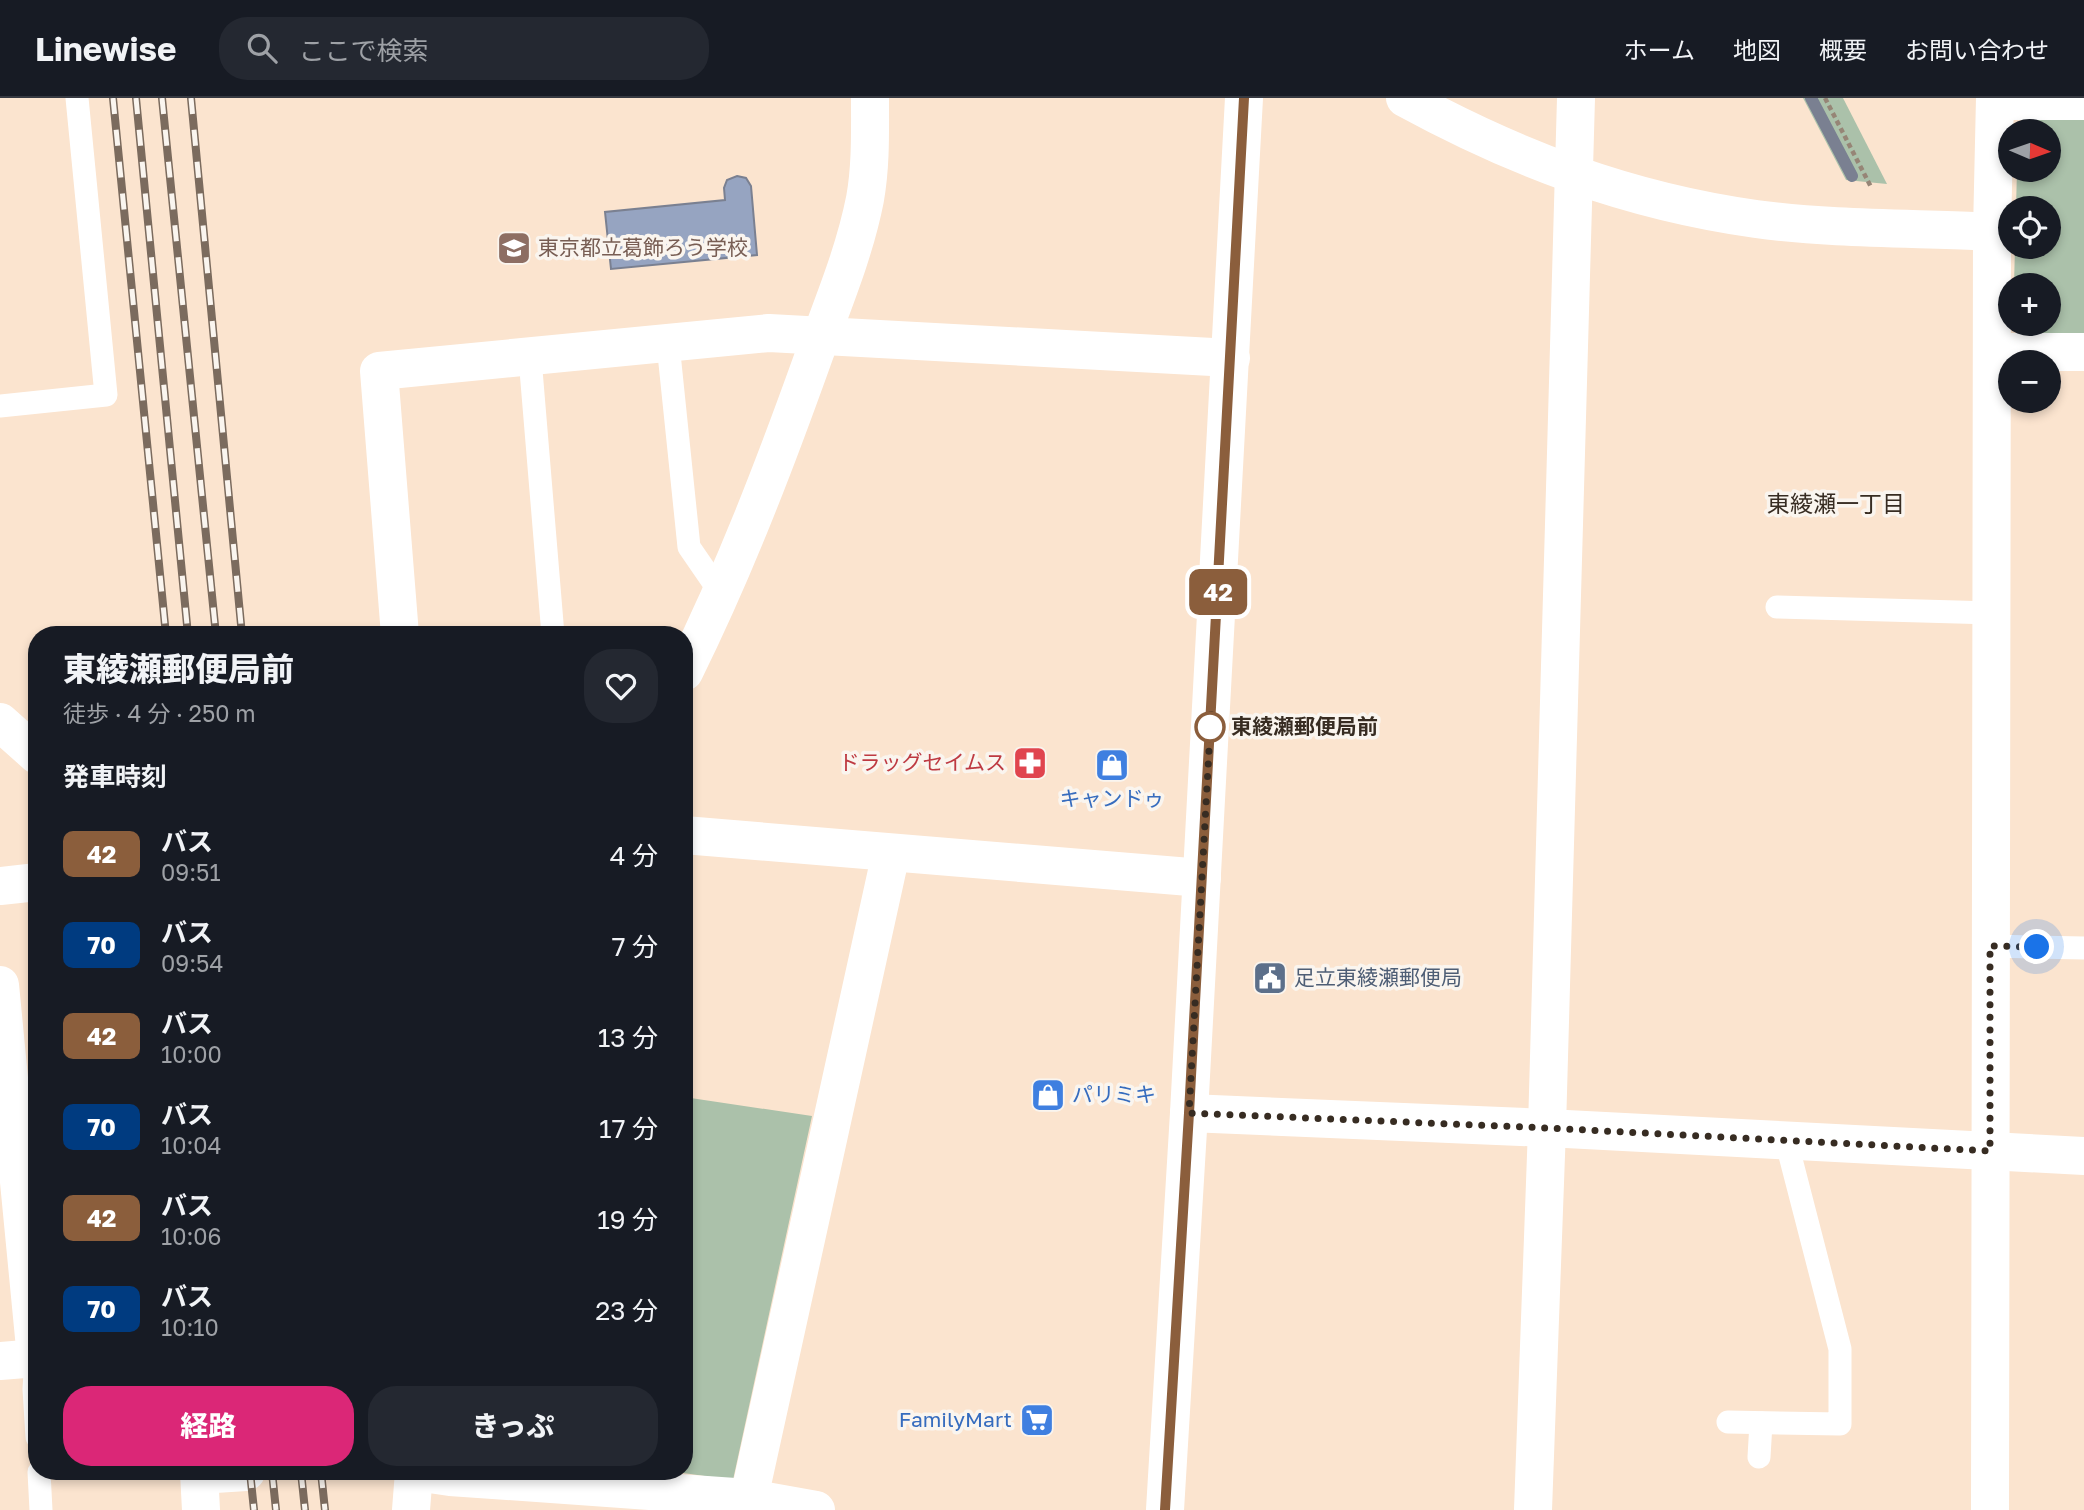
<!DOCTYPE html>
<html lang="ja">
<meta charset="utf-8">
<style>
:root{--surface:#171b24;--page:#242831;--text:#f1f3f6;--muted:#9ea1a6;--line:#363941;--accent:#db2777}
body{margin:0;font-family:"Golos Text","Noto Sans JP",sans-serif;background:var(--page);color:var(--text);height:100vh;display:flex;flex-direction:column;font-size:26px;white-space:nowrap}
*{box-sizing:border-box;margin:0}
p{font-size:23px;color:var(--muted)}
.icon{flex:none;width:38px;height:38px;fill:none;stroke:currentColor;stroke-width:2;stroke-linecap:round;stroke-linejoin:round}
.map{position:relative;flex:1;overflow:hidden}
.side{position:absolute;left:28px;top:528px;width:665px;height:854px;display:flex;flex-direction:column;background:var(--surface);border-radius:28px;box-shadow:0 4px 10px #0003}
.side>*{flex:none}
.badge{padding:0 14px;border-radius:10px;font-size:24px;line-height:46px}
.needle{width:46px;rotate:92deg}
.controls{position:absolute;left:1998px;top:21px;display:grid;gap:14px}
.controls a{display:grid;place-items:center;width:63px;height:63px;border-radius:50%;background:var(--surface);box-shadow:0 4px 10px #0003;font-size:35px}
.you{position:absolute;width:35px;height:35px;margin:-18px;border:5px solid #fff;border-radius:50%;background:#1a73e8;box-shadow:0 0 0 10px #1a73e833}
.map>.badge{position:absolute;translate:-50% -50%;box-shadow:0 0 0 4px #fff}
h2{padding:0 35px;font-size:26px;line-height:63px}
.round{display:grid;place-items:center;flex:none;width:74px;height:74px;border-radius:28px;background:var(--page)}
.head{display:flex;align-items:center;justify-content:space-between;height:119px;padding:0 35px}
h1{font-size:33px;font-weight:800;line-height:52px}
.cta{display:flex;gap:14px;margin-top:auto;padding:14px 35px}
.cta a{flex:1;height:80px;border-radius:28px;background:var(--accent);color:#fff;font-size:28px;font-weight:800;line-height:80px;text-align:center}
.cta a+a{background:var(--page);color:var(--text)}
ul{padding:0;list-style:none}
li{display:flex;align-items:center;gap:21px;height:91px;padding:0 35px}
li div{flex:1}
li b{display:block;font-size:26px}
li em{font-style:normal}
li .badge{min-width:77px;font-weight:700;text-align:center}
header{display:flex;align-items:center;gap:42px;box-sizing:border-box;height:98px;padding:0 35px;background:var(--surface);border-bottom:2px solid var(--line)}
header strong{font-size:33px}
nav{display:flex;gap:38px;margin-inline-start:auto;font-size:24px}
.search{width:490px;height:63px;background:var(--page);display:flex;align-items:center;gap:18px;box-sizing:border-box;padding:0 24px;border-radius:28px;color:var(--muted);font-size:26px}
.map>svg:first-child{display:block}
.green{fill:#abc1aa}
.water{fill:#96a4c1;stroke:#7a8091;stroke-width:2}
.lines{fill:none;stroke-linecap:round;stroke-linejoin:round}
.stream{stroke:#7a8091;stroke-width:12}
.path{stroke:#968576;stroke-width:4.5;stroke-dasharray:5 3.5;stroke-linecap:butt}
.lane{stroke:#fff;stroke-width:23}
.street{stroke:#fff;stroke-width:38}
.secondary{stroke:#fff;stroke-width:38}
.rail-casing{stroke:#7b6b5e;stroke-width:8}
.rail{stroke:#faf5ef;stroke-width:5;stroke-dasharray:16;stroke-linecap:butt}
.line-casing{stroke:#fff;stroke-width:16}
.line{stroke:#8b5e3c;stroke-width:10}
.walk{stroke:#372c22;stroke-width:7;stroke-dasharray:0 12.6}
.stop-dot{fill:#fff;stroke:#8b5e3c;stroke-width:3.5}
.labels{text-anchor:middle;stroke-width:7;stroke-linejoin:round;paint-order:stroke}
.education-label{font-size:21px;fill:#785e54;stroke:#faf5ef;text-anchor:start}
.stop-label{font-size:21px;font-weight:bold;fill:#372c22;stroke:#faf5ef;text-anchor:start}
.health-label{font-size:21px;fill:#be3a42;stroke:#faf5ef;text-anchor:end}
.shop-label{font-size:21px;fill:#366cbe;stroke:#faf5ef}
.service-label{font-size:21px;fill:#4e5e75;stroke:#faf5ef;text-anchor:start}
.neighbourhood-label{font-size:23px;fill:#372c22;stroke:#faf5ef}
</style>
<header>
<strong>Linewise</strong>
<div class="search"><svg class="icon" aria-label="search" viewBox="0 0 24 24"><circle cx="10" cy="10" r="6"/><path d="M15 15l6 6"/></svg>ここで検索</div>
<nav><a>ホーム</a><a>地図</a><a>概要</a><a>お問い合わせ</a></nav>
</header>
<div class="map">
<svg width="2084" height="1412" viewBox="0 0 2084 1412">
<rect width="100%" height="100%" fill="#fbe4cf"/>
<g class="green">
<polygon points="1803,0 1843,0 1887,86 1846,82"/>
<polygon points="2027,16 2084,17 2084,241 2027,242 2013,227 2049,226 2049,187 2014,187 2015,149 2049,149 2049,110 2016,110 2017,72 2049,72 2049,33 2018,33 2018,27"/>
<polygon points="684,999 812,1018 733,1382 676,1374 684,1374"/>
</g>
<polygon class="water" points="737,78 746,80 751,88 757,157 611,171 605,114 725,102 724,90 727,82"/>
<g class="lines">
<polyline class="stream" points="1811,0 1852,78"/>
<polyline class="path" points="1825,0 1871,89"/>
<g class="lane">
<polyline points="668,246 689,449 722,497"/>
<polyline points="530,260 553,537"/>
<polyline points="0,308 106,297 77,0"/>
<polyline points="1777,509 1993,515"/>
<polyline points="1990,848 2084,850"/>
<polyline points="36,1260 34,1291 37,1339"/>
<polyline points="1728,1324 1840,1326 1840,1251 1786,1042"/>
<polyline points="1759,1359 1761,1325"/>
<polyline points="39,1374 41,1412"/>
</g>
<g class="street">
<polyline points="1995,3 2084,3"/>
<polyline points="1992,254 2084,254"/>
<polyline points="400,537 379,273 769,235 1231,260"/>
<path d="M684,574C734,473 774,369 812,263C831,210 854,157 865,101C871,68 870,33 870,0"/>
<polyline points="684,737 1202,780"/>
<polyline points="0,788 37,784"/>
<polyline points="0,887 36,1260"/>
<polyline points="1189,1015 1547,1030 2084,1058"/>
<polyline points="0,1263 37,1260"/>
<polyline points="416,1374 450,1379 749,1400 816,1412"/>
<polyline points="199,1377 246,1374"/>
<polyline points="411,1412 414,1374"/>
<polyline points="748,1412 749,1400 891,755"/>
<polyline points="1533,1412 1547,1030 1576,0"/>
<polyline points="1990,1412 1992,133 1995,0"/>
</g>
<g class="secondary">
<path d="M1405,0C1517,61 1628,103 1756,121C1829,131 1905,130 1979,133"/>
<polyline points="0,624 37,657"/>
<polyline points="199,1374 201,1412"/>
<polyline points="1165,1412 1189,1015 1244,0"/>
</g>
<g class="rail-casing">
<g id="rail">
<polyline points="113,0 166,537"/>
<polyline points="136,0 188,537"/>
<polyline points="162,0 216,537"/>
<polyline points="191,0 242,537"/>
<polyline points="250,1374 254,1412"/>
<polyline points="272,1374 276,1412"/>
<polyline points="301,1374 305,1412"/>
<polyline points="321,1374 325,1412"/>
</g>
</g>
<use href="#rail" class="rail"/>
</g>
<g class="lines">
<g class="line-casing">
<polyline id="line" points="1165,1412 1189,1015 1244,0"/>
</g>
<use href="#line" class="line"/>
<polyline class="walk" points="1210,629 1211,616 1189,1015 1547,1030 1990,1053 1990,848 2037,849"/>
</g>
<defs>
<g id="school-square" transform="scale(1.75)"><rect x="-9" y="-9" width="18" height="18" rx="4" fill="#8d6e63" stroke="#faf5ef"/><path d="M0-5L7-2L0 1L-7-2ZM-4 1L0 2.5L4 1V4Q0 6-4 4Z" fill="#fff"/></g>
<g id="pharmacy-square" transform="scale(1.75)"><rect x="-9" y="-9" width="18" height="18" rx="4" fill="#e0444e" stroke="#faf5ef"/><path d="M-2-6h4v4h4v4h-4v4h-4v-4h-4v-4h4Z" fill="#fff"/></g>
<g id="shop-square" transform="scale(1.75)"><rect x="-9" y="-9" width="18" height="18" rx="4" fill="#3f7fe0" stroke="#faf5ef"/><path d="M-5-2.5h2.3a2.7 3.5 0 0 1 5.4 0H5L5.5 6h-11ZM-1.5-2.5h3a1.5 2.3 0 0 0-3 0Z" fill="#fff"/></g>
<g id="civic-square" transform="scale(1.75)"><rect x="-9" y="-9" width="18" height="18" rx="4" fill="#5c6f8a" stroke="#faf5ef"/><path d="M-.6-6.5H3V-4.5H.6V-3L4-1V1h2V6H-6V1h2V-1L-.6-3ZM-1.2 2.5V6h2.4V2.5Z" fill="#fff"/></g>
<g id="supermarket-square" transform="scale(1.75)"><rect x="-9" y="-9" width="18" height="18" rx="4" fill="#3f7fe0" stroke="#faf5ef"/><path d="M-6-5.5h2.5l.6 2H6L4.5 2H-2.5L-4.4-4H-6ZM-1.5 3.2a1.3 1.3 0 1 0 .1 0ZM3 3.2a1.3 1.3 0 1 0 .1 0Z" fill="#fff"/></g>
</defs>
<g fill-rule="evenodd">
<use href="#school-square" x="514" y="150"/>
<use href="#pharmacy-square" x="1030" y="665"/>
<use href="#shop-square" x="1112" y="667"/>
<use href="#civic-square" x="1270" y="880"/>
<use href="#shop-square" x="1048" y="997"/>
<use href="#supermarket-square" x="1037" y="1322"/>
</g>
<circle class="stop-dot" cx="1210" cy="629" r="14"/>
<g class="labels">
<g class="education-label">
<text x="538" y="157">東京都立葛飾ろう学校</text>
</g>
<g class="stop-label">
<text x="1231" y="636">東綾瀬郵便局前</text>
</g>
<g class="health-label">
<text x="1006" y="672">ドラッグセイムス</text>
</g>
<g class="shop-label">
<text x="1112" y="708">キャンドゥ</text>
<text x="1072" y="1004" text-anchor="start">パリミキ</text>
<text x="1012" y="1329" text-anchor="end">FamilyMart</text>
</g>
<g class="service-label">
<text x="1294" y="887">足立東綾瀬郵便局</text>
</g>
<g class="neighbourhood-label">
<text x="1836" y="414">東綾瀬一丁目</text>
</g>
</g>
</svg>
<div class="controls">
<a><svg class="needle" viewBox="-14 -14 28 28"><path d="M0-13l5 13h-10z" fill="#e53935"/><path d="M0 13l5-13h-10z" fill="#9ea1a6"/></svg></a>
<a><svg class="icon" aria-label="locate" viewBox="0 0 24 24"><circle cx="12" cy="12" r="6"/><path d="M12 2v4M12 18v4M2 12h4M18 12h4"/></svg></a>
<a>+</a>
<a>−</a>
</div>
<div class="you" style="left:2037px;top:849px"></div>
<b class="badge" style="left:1218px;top:494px;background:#8b5e3c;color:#fff">42</b>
<section class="side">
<div class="head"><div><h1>東綾瀬郵便局前</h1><p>徒歩 · 4 分 · 250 m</p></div><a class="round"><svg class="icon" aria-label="heart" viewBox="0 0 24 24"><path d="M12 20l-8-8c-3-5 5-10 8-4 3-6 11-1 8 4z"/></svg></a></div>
<h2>発車時刻</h2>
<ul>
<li><span class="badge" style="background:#8b5e3c;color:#fff">42</span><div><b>バス</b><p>09:51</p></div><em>4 分</em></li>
<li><span class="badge" style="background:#003b80;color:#fff">70</span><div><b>バス</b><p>09:54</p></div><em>7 分</em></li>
<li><span class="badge" style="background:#8b5e3c;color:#fff">42</span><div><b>バス</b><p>10:00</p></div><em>13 分</em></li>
<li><span class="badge" style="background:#003b80;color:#fff">70</span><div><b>バス</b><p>10:04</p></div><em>17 分</em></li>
<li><span class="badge" style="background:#8b5e3c;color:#fff">42</span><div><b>バス</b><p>10:06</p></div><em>19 分</em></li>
<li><span class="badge" style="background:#003b80;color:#fff">70</span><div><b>バス</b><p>10:10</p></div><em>23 分</em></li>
</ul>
<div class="cta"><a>経路</a><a>きっぷ</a></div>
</section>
</div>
